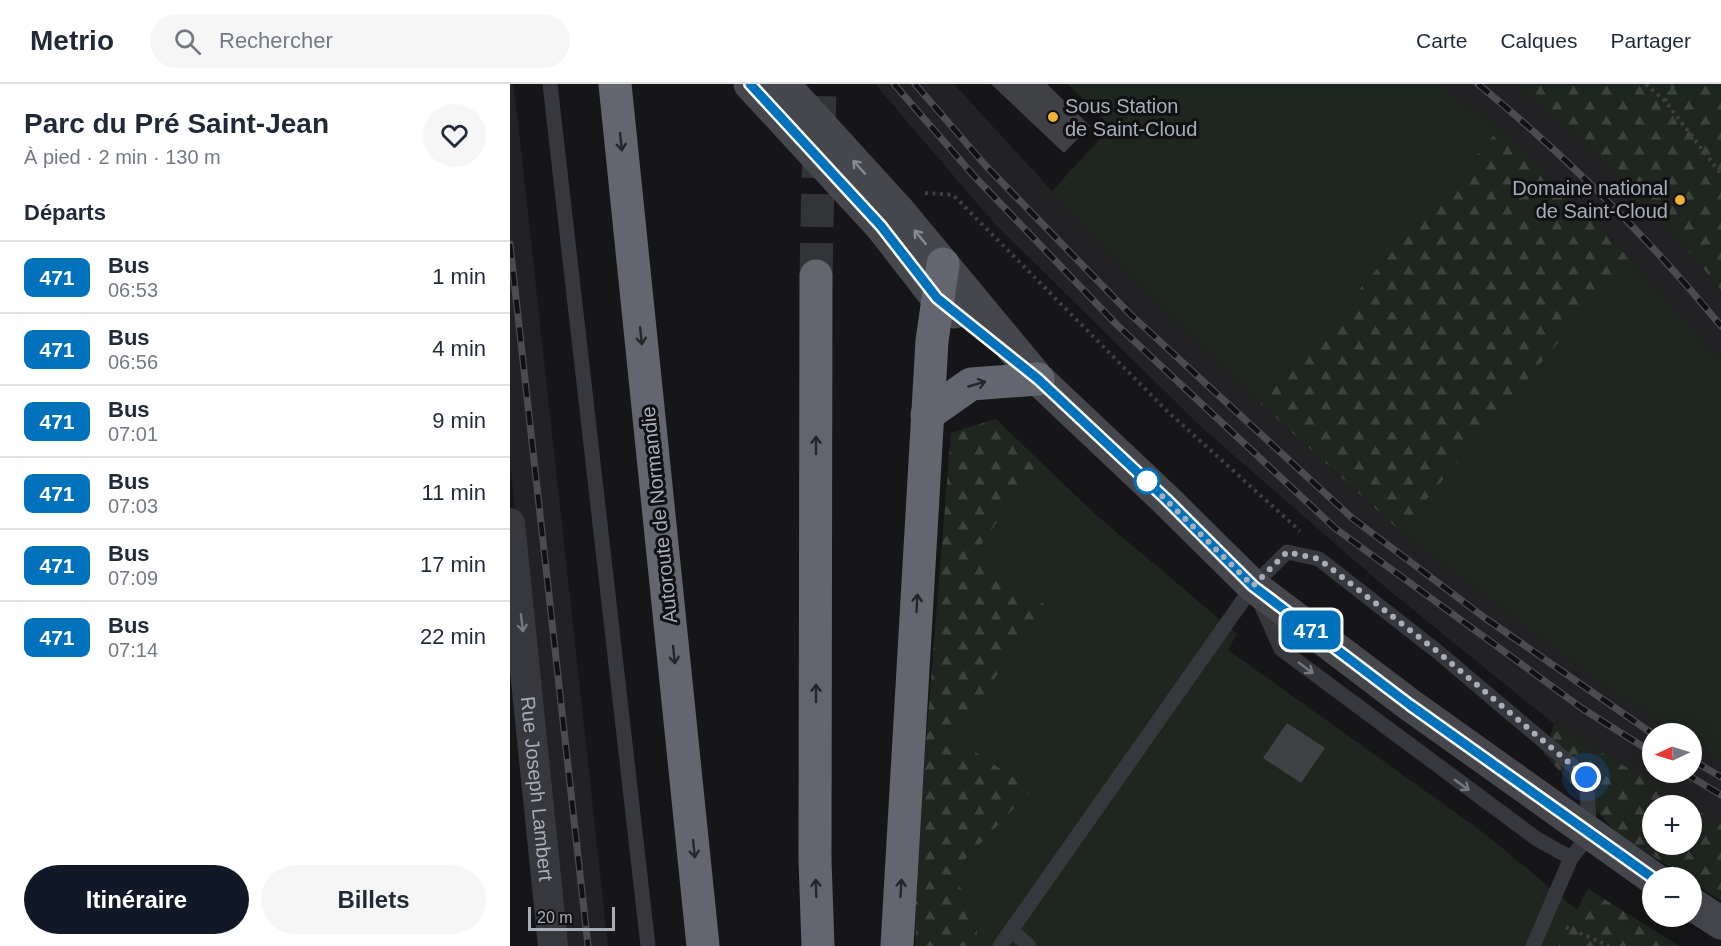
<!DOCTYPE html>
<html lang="fr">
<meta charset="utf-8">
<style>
:root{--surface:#fff;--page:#f6f6f7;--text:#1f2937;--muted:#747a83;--line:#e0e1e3;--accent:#111827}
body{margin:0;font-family:Arial,sans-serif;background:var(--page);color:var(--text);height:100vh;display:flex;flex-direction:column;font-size:22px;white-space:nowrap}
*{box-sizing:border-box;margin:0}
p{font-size:20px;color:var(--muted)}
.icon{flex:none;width:33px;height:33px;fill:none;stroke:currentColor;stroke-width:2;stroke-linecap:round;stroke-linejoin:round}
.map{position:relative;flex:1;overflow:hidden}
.sheet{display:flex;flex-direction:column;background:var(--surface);width:510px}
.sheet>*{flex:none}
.badge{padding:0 12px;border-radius:9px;font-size:21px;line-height:39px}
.needle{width:39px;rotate:266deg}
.fabs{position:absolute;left:1132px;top:639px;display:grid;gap:12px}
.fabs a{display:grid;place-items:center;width:60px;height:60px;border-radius:50%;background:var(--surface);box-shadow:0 6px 24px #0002;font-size:30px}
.scale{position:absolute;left:18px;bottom:15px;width:87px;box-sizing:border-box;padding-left:6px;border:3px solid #a8adb8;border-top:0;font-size:16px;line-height:21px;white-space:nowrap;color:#a8adb8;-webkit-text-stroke:4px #111113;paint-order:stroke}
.you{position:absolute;width:30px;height:30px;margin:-15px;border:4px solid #fff;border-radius:50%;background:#1a73e8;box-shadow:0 0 0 9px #1a73e833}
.map>.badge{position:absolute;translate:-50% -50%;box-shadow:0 0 0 3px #fff}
h2{padding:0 24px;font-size:22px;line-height:54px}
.round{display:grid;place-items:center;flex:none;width:63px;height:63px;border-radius:32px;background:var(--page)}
.overview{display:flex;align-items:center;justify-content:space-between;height:102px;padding:0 24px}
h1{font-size:28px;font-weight:800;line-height:45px}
.cta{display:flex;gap:12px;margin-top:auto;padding:12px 24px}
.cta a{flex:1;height:69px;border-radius:36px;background:var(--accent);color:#fff;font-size:24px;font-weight:800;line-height:69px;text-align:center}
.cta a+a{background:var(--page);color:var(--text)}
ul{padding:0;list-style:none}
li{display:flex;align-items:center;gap:18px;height:72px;padding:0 24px;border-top:2px solid var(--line)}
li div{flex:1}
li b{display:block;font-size:22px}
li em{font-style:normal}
li .badge{min-width:66px;font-weight:700;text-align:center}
header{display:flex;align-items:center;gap:36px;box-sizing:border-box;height:84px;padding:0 30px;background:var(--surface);border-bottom:2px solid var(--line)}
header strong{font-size:28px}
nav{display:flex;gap:33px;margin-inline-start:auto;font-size:21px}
.search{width:420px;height:54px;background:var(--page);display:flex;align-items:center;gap:15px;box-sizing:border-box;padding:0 21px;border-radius:33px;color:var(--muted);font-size:22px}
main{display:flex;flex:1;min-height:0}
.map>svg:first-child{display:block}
.built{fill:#222225}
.green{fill:#1e261f}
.forest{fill:url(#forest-firs)}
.building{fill:#404145}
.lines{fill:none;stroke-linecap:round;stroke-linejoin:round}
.highway-tunnel{stroke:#333438;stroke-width:33;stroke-dasharray:33 16;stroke-linecap:butt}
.path{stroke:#3d3f44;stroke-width:4;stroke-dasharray:3 4.5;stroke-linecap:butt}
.lane{stroke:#37383d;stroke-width:15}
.street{stroke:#37383d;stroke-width:30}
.secondary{stroke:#45474d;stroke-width:33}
.highway{stroke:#63666e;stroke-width:33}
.rail-casing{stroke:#4a4c52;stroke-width:7}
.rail{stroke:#111113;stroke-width:4.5;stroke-dasharray:14;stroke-linecap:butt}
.oneway{stroke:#26262a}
.oneway2{stroke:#858993}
.oneway3{stroke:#757881}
.line-casing{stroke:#fff;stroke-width:14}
.line{stroke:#0072bc;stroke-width:9}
.walk{stroke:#a8adb8;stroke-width:6;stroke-dasharray:0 10.8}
.poi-dot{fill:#f2b134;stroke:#111113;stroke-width:2}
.stop-dot{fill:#fff;stroke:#0072bc;stroke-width:3}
.labels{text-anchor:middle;stroke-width:6;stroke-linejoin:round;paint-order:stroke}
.poi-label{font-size:20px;fill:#a8adb8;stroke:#111113;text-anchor:start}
.street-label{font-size:20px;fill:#a8adb8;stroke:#111113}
</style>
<header>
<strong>Metrio</strong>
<div class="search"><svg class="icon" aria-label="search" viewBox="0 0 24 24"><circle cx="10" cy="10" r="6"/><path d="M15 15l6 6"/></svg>Rechercher</div>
<nav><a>Carte</a><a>Calques</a><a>Partager</a></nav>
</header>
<main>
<section class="sheet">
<div class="overview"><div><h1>Parc du Pré Saint-Jean</h1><p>À pied · 2 min · 130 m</p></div><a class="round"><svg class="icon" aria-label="heart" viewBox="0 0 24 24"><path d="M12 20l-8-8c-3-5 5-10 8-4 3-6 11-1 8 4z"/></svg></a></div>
<h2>Départs</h2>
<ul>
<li><span class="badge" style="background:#0072bc;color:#fff">471</span><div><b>Bus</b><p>06:53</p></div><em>1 min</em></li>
<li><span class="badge" style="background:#0072bc;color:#fff">471</span><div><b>Bus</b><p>06:56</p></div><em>4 min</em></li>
<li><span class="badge" style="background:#0072bc;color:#fff">471</span><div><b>Bus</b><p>07:01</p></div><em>9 min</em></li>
<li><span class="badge" style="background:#0072bc;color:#fff">471</span><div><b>Bus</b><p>07:03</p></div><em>11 min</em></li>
<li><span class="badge" style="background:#0072bc;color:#fff">471</span><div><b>Bus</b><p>07:09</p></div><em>17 min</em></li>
<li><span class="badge" style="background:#0072bc;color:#fff">471</span><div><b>Bus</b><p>07:14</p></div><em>22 min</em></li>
</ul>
<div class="cta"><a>Itinéraire</a><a>Billets</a></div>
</section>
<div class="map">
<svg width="1211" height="862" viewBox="0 0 1211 862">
<defs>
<pattern id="forest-firs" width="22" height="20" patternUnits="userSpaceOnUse" patternTransform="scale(1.5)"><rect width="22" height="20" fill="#1e261f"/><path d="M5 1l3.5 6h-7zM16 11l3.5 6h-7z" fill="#3c433d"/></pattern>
</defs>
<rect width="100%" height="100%" fill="#161618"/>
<g class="built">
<polygon points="0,0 3,0 7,29 98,862 52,862 0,379"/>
<polygon points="365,0 444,0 621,193 750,319 890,447 1095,603 1170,649 1143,650 1143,688 1182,688 1182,657 1211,675 1211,740 1044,640 875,503 690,342 484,139"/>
<polygon points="928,0 1005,0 1086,70 1174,162 1211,206 1211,276 1119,174 990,44"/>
</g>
<g class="green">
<polygon points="558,0 928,0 990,44 750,319 621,193 542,107 601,43"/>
<polygon points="1119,174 1211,276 1211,675 1182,657 1182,650 1170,649 1095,603 890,447"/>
<polygon points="486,335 585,430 727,550 718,566 974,749 1067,826 1078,805 1169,862 405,862 406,783 441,349"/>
</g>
<g class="forest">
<polygon points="1005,0 1211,0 1211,206 1174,162 1086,70"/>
<polygon points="990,44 1119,174 890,447 750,319"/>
<polygon points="486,335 526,383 465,469 534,520 445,654 521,706 444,787 466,844 469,862 406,862 406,783 441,349"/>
<polygon points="1044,640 1180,721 1143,722 1143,760 1182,760 1182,723 1211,740 1211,817 1182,798 1182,794 1175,793 1107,749 1034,670"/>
<polygon points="1078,805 1169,862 1049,862"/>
</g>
<g class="building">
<polygon points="481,0 537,0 580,42 554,69"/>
<polygon points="777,639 815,664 791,699 753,674"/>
</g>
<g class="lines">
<polyline class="highway-tunnel" points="306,192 310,0"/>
<g class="path">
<polyline points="1136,0 1155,17 1211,90"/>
<polyline points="1155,17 1164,0"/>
<polyline points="415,109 443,111 656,326 790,447"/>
<polyline points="1056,843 1099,862"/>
</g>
<g class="lane">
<polyline points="40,0 138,862"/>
<polyline points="749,516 771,565 1027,755 1061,774"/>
<polyline points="501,846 519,862"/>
<polyline points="490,862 743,502 777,468 809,475 928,568 1076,693 1080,750 1061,774 1023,862"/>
</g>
<path class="street" id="s1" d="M0,439L43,862"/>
<g class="secondary">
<polyline points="240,0 371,142 427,214 445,228"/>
<polyline points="273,0 388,126 528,295 655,415 743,502 900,621 1143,794"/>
<polyline points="1182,820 1211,839"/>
</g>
<g class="highway">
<polyline points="105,0 193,862"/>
<polyline points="306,192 305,776 308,862"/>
<polyline points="417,331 461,300 528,295"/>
<polyline points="387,862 422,257 433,180"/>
</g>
<g class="rail-casing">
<g id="rail">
<polyline points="384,0 464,92 607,241 826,445 1073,625 1143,669"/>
<polyline points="405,0 476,82 620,230 842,434 975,534 1143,650"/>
<path d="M968,0C1057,73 1138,153 1211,242"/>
<polyline points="0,160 78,862"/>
<polyline points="1182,676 1211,693"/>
<polyline points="1173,688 1211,711"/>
</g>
</g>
<use href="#rail" class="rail"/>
</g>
<defs><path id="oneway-shaft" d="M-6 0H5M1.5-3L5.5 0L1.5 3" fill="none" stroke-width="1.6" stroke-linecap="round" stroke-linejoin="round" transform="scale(1.5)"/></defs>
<g class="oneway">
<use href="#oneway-shaft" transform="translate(111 58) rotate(84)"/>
<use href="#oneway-shaft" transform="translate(131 252) rotate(84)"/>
<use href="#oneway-shaft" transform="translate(467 300) rotate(-16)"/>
<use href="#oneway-shaft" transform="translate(306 361) rotate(-90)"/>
<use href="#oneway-shaft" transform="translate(407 519) rotate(-87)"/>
<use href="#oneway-shaft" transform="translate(164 571) rotate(84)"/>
<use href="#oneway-shaft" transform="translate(306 609) rotate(-90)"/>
<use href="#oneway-shaft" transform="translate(184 765) rotate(84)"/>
<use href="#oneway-shaft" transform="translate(306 804) rotate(-92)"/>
<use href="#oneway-shaft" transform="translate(391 804) rotate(-87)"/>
</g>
<g class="oneway2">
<use href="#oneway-shaft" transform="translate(349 83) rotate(-132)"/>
<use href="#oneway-shaft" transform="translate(410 153) rotate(-130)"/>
</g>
<g class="oneway3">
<use href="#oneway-shaft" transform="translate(12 539) rotate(83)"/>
<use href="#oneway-shaft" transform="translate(796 584) rotate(37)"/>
<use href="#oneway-shaft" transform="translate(952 701) rotate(36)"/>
</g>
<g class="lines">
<g class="line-casing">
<polyline id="line" points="240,0 371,142 427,214 528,295 656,415 743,502 900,621 1143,794"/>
</g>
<use href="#line" class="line"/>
<polyline class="walk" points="637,397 743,502 777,468 809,475 928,568 1076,693"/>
</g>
<g class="poi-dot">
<circle cx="543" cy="33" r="6"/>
<circle cx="1170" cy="116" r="6"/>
</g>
<circle class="stop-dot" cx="637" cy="397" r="12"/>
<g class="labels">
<g class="poi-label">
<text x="555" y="29">Sous Station<tspan x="555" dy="23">de Saint-Cloud</tspan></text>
<text x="1158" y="111" text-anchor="end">Domaine national<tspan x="1158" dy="23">de Saint-Cloud</tspan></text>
</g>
<g class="street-label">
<text transform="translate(149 431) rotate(-96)" y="7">Autoroute de Normandie</text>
<text dy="7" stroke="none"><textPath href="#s1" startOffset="267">Rue Joseph Lambert</textPath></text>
</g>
</g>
</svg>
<div class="fabs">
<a><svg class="needle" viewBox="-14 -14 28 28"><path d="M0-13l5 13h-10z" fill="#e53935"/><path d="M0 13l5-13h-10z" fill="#747a83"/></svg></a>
<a>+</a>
<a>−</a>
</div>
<div class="scale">20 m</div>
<div class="you" style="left:1076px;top:693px"></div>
<b class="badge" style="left:801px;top:546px;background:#0072bc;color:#fff">471</b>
</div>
</main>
